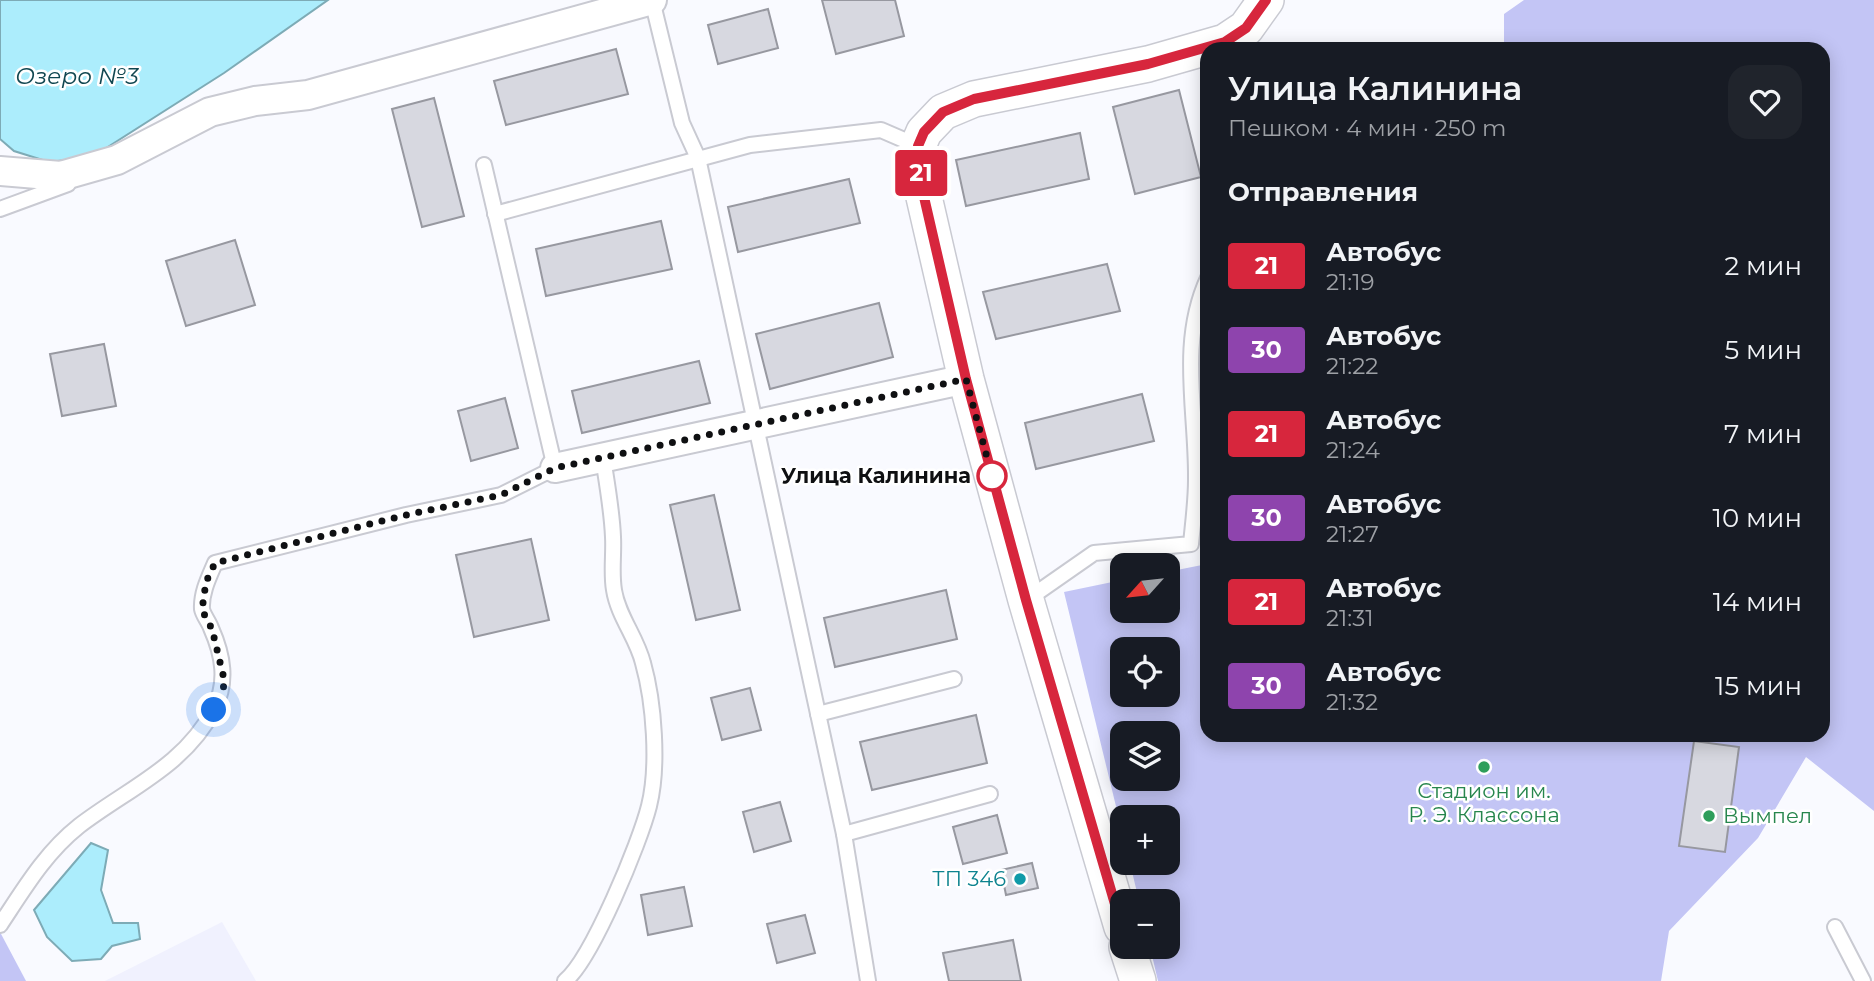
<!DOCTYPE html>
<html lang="ru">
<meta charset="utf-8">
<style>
:root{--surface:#171b24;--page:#20242c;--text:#f1f3f6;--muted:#9ea1a6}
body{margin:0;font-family:Montserrat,sans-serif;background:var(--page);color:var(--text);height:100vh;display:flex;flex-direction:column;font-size:26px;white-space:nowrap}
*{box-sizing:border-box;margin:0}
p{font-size:23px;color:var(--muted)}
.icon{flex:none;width:38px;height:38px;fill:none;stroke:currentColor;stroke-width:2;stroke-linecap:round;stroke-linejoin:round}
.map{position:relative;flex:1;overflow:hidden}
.sheet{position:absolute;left:1200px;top:42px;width:630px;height:700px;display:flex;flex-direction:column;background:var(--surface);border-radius:21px;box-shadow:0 4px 18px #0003}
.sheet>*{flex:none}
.badge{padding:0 14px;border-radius:5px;font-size:24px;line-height:46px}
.needle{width:46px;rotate:243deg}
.tools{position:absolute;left:1110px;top:553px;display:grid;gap:14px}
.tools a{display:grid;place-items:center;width:70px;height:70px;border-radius:14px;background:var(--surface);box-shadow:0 4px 18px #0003;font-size:35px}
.you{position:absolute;width:35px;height:35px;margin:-18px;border:5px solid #fff;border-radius:50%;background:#1a73e8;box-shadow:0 0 0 10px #1a73e833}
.map>.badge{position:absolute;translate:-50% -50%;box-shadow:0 0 0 4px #fff}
h2{padding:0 28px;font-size:26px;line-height:63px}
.round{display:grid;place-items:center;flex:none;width:74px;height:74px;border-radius:21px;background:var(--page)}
.head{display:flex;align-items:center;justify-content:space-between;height:119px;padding:0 28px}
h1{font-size:33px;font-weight:600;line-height:52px}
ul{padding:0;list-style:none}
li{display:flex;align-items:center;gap:21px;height:84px;padding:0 28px}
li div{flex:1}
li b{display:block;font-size:26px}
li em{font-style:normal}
li .badge{min-width:77px;font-weight:700;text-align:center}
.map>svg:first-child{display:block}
.built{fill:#f0f1fe}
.green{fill:#c3c5f5;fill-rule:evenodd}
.water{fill:#acedfc;stroke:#7dabb6;stroke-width:2}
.building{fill:#d7d8e0;stroke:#9798a0;stroke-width:2}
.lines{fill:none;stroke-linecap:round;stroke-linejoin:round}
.service-casing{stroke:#c9cad2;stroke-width:18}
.minor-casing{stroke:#c9cad2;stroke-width:32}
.tertiary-casing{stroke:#c9cad2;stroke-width:38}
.service{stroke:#fff;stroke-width:14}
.minor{stroke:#fff;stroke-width:28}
.tertiary{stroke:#fff;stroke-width:35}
.line-casing{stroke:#fff;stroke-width:16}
.line{stroke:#d7263d;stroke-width:10}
.walk{stroke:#0f1012;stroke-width:7;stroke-dasharray:0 12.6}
.stop-dot{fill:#fff;stroke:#d7263d;stroke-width:3.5}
.leisure-dot{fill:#2e9e5b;stroke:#fff;stroke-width:2.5}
.culture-dot{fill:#0f9aa8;stroke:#fff;stroke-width:2.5}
.labels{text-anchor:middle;stroke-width:5;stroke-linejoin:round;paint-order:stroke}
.stop-label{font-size:21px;font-weight:bold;fill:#0f1012;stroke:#fff;text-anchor:end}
.leisure-label{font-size:21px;fill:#27864d;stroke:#fff}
.culture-label{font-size:21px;fill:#0d838f;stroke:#fff;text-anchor:end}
.water-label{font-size:23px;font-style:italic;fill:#104751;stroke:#fff}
</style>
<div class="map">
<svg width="1874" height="981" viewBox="0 0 1874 981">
<rect width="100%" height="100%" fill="#f9faff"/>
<polygon class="built" points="222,922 256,981 105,981"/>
<g class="green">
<path d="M1524,0H1874V811L1806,757L1758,838L1669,931L1661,981H1158L1150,947H1167V901H1139L1130,863H1167V817H1122V831L1064,592L1122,580V611H1167V572L1207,564L1208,735H1824V49H1504V14ZM1122,649H1167V695H1122ZM1122,733H1167V779H1122Z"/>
<polygon points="0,932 26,981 0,981"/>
</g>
<g class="water">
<polygon points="0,0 328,0 224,73 92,157 49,162 14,151 0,139"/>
<polygon points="91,843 108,850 101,890 113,923 138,923 140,939 112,946 101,959 72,961 47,937 34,910"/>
</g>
<g class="building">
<polygon points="822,0 895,0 904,36 836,54"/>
<polygon points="768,9 778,48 718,64 708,25"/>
<polygon points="616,49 628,94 506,125 494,81"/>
<polygon points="1179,90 1201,177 1135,194 1113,107"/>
<polygon points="434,98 464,216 422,227 392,109"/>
<polygon points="1080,133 1089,179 966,206 956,160"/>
<polygon points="849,179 860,223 738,252 728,207"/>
<polygon points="661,221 672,269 546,296 536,249"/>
<polygon points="235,240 255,305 186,326 166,261"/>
<polygon points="1107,264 1120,311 996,339 983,292"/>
<polygon points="879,303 893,357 770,389 756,334"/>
<polygon points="104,344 116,406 62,416 50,354"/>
<polygon points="699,361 710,403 582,433 572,391"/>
<polygon points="1142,394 1154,441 1036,469 1025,423"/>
<polygon points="505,398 518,448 471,461 458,411"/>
<polygon points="714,495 740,610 696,620 670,505"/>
<polygon points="531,539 549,620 474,637 456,555"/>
<polygon points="946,590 957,639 835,667 824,618"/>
<polygon points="750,688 761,730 722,740 711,698"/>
<polygon points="976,715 987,763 872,790 860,742"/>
<polygon points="1694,741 1739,747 1725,852 1679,846"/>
<polygon points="780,802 791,841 754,852 743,812"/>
<polygon points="997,815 1007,853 963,864 953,827"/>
<polygon points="1032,863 1038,888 1006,895 1001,870"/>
<polygon points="684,887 692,926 648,935 641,895"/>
<polygon points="805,915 815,953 777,963 767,924"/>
<polygon points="1013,940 1021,981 949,981 943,953"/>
</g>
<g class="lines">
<g class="service-casing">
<g id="service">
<polyline points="652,0 682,123 698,158 844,834 868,981"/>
<polyline points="0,209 68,184"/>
<polyline points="495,214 750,145 881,130 918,146"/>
<path d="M1028,599L1094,553L1191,544C1193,523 1196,501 1196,480C1197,412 1178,343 1208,278"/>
<polyline points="818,714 954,679"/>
<polyline points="844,834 990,794"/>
<path d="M0,925C24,889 45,853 79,826C127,789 185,766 214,709C228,682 223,655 211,628C209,622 203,615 202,609C201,593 209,577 215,563L406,515L501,495L555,468L484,165"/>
<polyline points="1835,927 1863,981"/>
<path d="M565,981C592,959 640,842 649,806C659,766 654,702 643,663C637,638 618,616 614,590C611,573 614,554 613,537C612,511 607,484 603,458"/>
</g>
</g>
<g class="minor-casing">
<g id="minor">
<polyline points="0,171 61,176 117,160 210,112 255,101 308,95 652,0"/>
<polyline points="555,468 966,379"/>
</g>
</g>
<g class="tertiary-casing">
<g id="tertiary">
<polyline points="1122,927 1026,600 966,379 924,197 918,146 924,132 943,112 974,99 1148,64 1225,42 1246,28 1266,0"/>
<polyline points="1127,947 1138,981"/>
</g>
</g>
<use href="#service" class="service"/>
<use href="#minor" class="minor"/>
<use href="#tertiary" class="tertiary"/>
</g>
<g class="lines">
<g class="line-casing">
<polyline id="line" points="1122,928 1026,600 966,379 924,197 918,146 924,132 943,112 974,99 1148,64 1225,42 1246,28 1266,0"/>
</g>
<use href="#line" class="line"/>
<polyline class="walk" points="214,710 225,683 212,629 202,610 206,582 215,563 406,515 501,495 555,468 966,379 992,476"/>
</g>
<circle class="stop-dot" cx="992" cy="476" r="14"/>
<g class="leisure-dot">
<circle cx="1484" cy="767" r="7"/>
<circle cx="1709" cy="816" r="7"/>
</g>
<circle class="culture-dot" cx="1020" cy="879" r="7"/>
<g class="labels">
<g class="stop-label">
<text x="971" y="483">Улица Калинина</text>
</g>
<g class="leisure-label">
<text x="1484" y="798">Стадион им.<tspan x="1484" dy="24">Р. Э. Классона</tspan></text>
<text x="1723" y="823" text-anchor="start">Вымпел</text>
</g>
<g class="culture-label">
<text x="1006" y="886">ТП 346</text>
</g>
<g class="water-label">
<text x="77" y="84">Озеро №3</text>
</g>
</g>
</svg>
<div class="tools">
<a><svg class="needle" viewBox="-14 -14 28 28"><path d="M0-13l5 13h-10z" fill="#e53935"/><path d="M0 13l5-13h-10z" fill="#9ea1a6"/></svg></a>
<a><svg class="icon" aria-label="locate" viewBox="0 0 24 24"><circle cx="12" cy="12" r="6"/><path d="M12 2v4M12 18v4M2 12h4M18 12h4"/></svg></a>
<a><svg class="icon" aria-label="layers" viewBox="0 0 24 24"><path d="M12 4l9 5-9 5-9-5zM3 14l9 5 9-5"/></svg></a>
<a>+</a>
<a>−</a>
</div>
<div class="you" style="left:214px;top:710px"></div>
<b class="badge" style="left:921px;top:173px;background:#d7263d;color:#fff">21</b>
<section class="sheet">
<div class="head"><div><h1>Улица Калинина</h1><p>Пешком · 4 мин · 250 m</p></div><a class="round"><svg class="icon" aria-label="heart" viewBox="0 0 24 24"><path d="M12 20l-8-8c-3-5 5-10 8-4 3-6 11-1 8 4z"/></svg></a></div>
<h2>Отправления</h2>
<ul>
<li><span class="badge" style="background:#d7263d;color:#fff">21</span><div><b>Автобус</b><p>21:19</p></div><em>2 мин</em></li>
<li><span class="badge" style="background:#8e44ad;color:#fff">30</span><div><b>Автобус</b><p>21:22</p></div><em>5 мин</em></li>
<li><span class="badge" style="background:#d7263d;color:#fff">21</span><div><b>Автобус</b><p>21:24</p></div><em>7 мин</em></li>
<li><span class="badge" style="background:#8e44ad;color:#fff">30</span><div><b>Автобус</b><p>21:27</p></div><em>10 мин</em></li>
<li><span class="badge" style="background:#d7263d;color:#fff">21</span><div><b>Автобус</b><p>21:31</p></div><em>14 мин</em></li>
<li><span class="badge" style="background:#8e44ad;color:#fff">30</span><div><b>Автобус</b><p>21:32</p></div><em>15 мин</em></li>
</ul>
</section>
</div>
